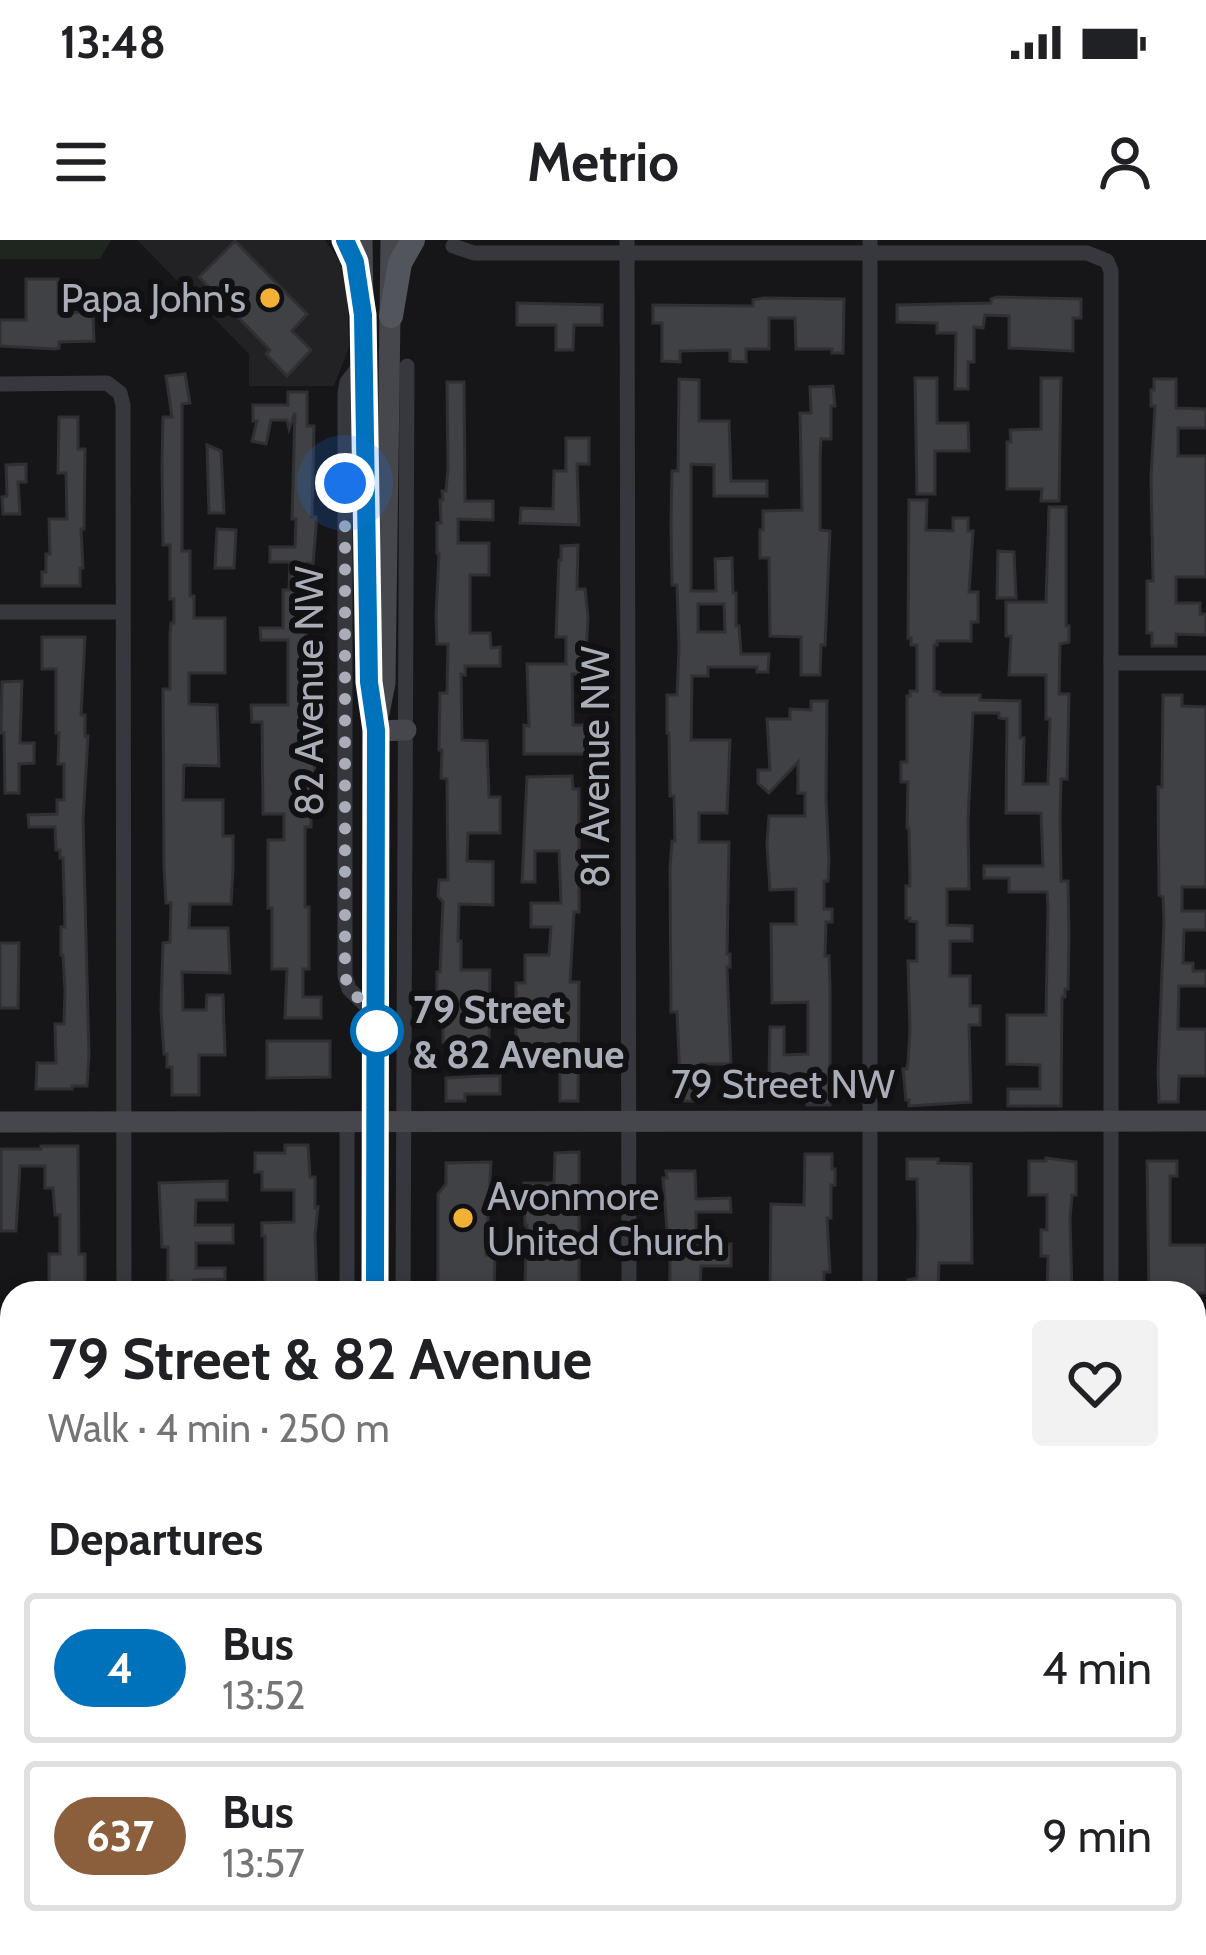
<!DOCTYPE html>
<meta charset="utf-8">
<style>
:root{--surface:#fff;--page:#f2f2f2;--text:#202124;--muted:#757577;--line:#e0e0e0}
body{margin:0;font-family:Cabin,sans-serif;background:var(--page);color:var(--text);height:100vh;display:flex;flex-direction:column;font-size:45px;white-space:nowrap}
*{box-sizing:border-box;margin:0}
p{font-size:39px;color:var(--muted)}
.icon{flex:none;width:66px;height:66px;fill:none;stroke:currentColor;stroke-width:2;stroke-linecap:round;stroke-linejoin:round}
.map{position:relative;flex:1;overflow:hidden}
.drawer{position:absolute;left:0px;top:1041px;width:1206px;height:675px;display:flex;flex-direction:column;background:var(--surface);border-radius:36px 36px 0 0;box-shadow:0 6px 18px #0003}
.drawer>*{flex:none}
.badge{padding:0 24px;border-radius:39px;font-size:42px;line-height:78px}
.you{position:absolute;width:60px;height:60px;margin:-30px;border:9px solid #fff;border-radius:50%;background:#1a73e8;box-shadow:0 0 0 18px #1a73e833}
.map>.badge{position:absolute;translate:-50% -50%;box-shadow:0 0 0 6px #fff}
h2{padding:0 48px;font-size:45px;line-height:108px}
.round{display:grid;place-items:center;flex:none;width:126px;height:126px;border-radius:12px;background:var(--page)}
.overview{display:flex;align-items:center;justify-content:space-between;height:204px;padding:0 48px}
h1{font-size:57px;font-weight:800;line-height:90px}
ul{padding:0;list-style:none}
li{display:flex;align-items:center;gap:36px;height:150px;margin:0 24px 18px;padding:0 24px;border:6px solid var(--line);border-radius:12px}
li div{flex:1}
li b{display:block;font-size:45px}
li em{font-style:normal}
li .badge{min-width:132px;font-weight:700;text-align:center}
.status{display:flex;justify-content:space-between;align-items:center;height:84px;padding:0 60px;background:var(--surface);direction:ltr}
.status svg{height:33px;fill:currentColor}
header{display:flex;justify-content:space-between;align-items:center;height:156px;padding:0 48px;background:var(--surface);font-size:54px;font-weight:800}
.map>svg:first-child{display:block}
.built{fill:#222225}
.green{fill:#1e261f}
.building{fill:#404145;stroke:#303034;stroke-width:3;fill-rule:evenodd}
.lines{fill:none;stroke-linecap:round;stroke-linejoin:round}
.street{stroke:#37383d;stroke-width:15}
.secondary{stroke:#45474d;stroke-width:21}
.primary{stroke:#53555c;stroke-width:24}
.line-casing{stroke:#fff;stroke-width:27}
.line{stroke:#0072bc;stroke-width:18}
.walk{stroke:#a8adb8;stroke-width:12;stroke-dasharray:0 21.6}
.poi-dot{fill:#f2b134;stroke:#111113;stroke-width:4.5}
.stop-dot{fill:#fff;stroke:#0072bc;stroke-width:6}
.labels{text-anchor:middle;stroke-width:12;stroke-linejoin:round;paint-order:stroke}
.poi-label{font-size:39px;fill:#a8adb8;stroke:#111113;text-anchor:end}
.street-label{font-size:39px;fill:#a8adb8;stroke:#111113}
.stop-label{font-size:39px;font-weight:bold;fill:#a8adb8;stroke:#111113;text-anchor:start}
</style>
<div class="status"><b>13:48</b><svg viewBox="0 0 49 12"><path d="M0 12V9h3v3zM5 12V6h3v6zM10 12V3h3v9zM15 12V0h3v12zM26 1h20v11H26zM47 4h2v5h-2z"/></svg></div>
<header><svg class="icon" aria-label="menu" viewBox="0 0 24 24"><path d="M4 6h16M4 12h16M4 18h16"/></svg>Metrio<svg class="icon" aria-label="person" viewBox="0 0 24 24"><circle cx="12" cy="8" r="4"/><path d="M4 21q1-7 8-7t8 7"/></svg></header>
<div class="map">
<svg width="1206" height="1715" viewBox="0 0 1206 1715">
<rect width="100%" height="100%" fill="#161618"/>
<polygon class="built" points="137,0 325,0 340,21 347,45 349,107 334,146 249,146 249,114"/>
<polygon class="green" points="0,0 111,0 100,19 0,19"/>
<g class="building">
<polygon points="235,1 307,74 292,91 311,110 287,136 266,114 270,110 199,37"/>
<polygon points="26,39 58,39 58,73 93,72 94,101 59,102 59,108 55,109 0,106 0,80 26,80"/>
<polygon points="997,57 1081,59 1081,78 1073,78 1073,111 1009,108 1009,76 985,75 983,88 974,87 974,122 968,122 968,149 955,149 956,93 937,93 937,83 897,82 897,65 991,63 991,59"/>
<polygon points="764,58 844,59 843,113 832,113 832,109 796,109 795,78 769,78 769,109 746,109 746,122 730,121 730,110 680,111 680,122 662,121 662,83 653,83 653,65 753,66 753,60"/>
<polygon points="517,63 602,65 602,85 574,85 573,110 556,110 556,85 517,85"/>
<polygon points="185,134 190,163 182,164 182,311 190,311 190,356 194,356 194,378 225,378 225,433 189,433 189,464 217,465 219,526 184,525 183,560 223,560 223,596 233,596 233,629 231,664 190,664 189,688 228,688 230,733 182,732 183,770 206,770 207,755 223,755 225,815 199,815 199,855 172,855 172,827 167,827 167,814 164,814 161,769 163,703 170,702 171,663 166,663 164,627 163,449 170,449 170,394 171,383 174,383 174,359 170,359 170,305 163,305 162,223 163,177 172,177 166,136"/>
<polygon points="915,138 937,138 937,183 968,183 969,211 935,211 935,254 917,254"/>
<polygon points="1041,138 1061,138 1059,261 1041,261 1042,249 1007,249 1007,202 1011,202 1010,190 1041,189"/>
<path d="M679,139L699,140V181H729L731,241H767V256H714V225L691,224V351H716L715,319L732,318L733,353H736V386H739L741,414H769L768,432H757V427H708V436H692L691,500H730L727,573H699V602H729L727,714H730V727H727L731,824H701V861H681L677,772H671L670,628L672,601H675L674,556H670L669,493H667V455H677L679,408L677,345H672L671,285L672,231H678ZM698,364H724L725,392H698Z"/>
<polygon points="1154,139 1176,139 1176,168 1206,169 1206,188 1178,188 1178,216 1206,216 1206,337 1176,337 1176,363 1200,363 1200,374 1206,374 1206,395 1176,394 1176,406 1152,406 1152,393 1147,393 1147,341 1153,341 1151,238 1155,166 1151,166 1151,150 1154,150"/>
<polygon points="447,142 464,142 465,261 493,261 493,280 458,279 458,303 489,303 489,335 470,335 470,393 490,393 491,408 500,407 500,426 465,426 465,435 461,434 462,500 487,501 489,557 500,557 500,593 468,593 467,621 493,622 493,665 459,664 458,701 461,701 461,730 490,730 489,803 443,802 443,772 437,772 437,732 440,732 443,662 438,656 439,640 448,640 447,539 441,538 442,510 439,510 440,453 447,453 448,404 437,404 436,377 439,313 437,313 437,283 441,283 440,260 443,260 442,251 446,251 448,228"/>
<polygon points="833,146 835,166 831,166 831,199 821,199 820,217 820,290 830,291 825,405 821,405 820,435 801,435 801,397 770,396 769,318 760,318 760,290 763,290 763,271 802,270 800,173 811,173 810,147"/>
<polygon points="288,152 307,152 307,186 314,186 312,277 316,277 316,288 313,324 307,323 306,368 307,485 312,485 312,495 315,495 314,574 311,574 311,587 305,587 305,667 309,667 309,729 303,729 303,757 321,757 321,778 285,778 287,729 272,729 272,668 268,668 268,600 284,600 284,574 263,574 262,482 252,482 251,465 288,465 288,400 261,400 260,388 283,388 283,350 289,350 290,322 270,322 270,307 295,307 296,279 292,279 295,173 289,189 287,180 271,180 266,204 252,201 257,181 253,181 253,165 288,165"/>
<polygon points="59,177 78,177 78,209 85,209 84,289 81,289 83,328 80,328 80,346 42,346 42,332 46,332 46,314 50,314 49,279 67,279 66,233 58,233"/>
<polygon points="566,198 589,198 589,224 577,224 579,285 520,283 521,268 553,269 554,231 566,231"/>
<polygon points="207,205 221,211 224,273 209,273"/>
<polygon points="26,224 26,242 18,242 20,274 3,274 2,257 7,256 6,225"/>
<polygon points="909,260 927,260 926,290 953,291 953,278 968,278 968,291 973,291 969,352 978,352 978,382 971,382 971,401 937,401 937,405 934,405 934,451 940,452 940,455 980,455 980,460 1020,461 1020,498 1024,498 1023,544 1048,544 1050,479 1046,479 1046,435 1009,435 1011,396 1006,396 1006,362 1046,362 1049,267 1066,267 1066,386 1069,386 1069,402 1060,404 1059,454 1069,454 1067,539 1061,539 1060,577 1061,641 1068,641 1069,696 1068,749 1065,749 1065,757 1062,757 1061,866 1008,866 1008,849 1040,849 1040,825 1007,824 1007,775 1046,775 1048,666 1047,652 1009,652 1009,638 984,638 984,626 1043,626 1041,573 1006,573 1007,479 999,478 999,473 973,473 968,581 969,649 947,649 947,685 972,686 972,701 950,701 950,736 970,736 970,766 980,766 980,785 969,785 971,862 909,866 909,860 906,860 903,829 907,829 908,822 910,790 908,721 917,721 917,682 910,681 910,678 906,678 906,646 910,646 910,638 909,588 907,588 908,542 901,542 901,522 907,522 907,456 910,456 910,451 917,451 917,405 911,405 911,398 908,398"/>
<polygon points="217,289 236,290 234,328 215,328"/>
<polygon points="578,305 577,349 585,349 588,377 585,434 572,434 573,485 592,485 592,514 524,514 524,485 529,486 527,424 566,424 566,397 556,397 559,320 561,320 561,306"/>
<polygon points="998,311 1014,312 1016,358 997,358"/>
<polygon points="42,397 85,397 81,475 85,475 85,496 88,496 83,580 89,816 87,846 72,846 72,849 36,849 37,823 56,823 55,784 64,784 65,751 63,715 61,715 61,687 65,687 63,618 60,618 60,610 56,610 55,587 29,587 28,575 57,574 57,560 64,560 64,524 58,524 59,493 56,493 56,429 42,429"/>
<polygon points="22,441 20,503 34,503 34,523 19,524 19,553 5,553 4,493 1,493 2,442"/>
<polygon points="1163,455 1182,455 1182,466 1206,467 1206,647 1182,647 1182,671 1206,671 1206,690 1184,690 1183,723 1193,723 1193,731 1206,731 1206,746 1179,746 1178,782 1178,789 1206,789 1206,836 1179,836 1178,862 1159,862 1158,832 1164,682 1163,657 1159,655 1158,547 1162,547"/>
<polygon points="811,461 827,461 826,559 829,621 828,641 824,641 824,669 832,669 832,682 826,682 825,716 829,716 830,748 830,865 807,865 807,835 769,836 770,787 784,787 784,815 808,814 808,762 772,763 771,684 796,684 796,649 770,650 767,604 769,576 805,576 805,553 798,553 798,522 769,553 758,543 758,530 770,530 767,479 790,479 790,469 811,470"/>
<polygon points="572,536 573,549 579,549 579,672 574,672 570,742 579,742 578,861 560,861 560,825 535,825 535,831 516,831 516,743 525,743 525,715 549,715 551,687 531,687 531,663 561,663 559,611 535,611 535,642 522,642 527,537"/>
<polygon points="0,703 19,703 18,768 0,768"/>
<polygon points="267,801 330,801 330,837 267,838"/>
<polygon points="483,836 500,836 500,854 465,854 465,861 446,861 446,838"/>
<polygon points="285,905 308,905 310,937 315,937 315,968 318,967 315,995 317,1053 265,1053 265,996 262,996 262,983 294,982 294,950 262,950 262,932 255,932 255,913 285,913"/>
<polygon points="41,906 78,906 79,1014 85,1014 85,1053 49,1053 49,1014 60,1014 60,975 55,975 53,948 45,948 45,926 20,926 16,991 1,991 1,909 41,909"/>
<polygon points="579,912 579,1053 562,1053 562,1044 525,1044 527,985 525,985 524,943 554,943 555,913"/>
<polygon points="805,914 832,914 832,929 835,929 835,945 831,945 831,978 827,978 830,1032 824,1032 824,1052 821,1053 770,1053 771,964 804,965"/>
<polygon points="1046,918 1076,922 1076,955 1072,955 1070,978 1072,1053 1047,1053 1048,1016 1041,1016 1041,990 1047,990 1047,955 1029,955 1029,921 1046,921"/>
<polygon points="907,919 938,919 938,923 971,924 972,1023 939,1023 938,1053 908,1053 908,1040 917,1038 918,991 917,939 907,939"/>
<polygon points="1147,921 1177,921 1177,936 1170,936 1170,1005 1206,1005 1206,1053 1149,1053"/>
<polygon points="491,922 486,1015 495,1015 494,1049 438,1050 438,954 446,944 446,923"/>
<polygon points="666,931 695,931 696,959 730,958 731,972 696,972 696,1004 731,1004 731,1026 701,1026 700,1053 670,1053 670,1003 668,1003 663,938 667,938"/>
<polygon points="227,941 227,960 196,960 195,985 233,985 233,1003 196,1003 196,1028 225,1028 225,1039 194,1040 194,1053 172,1053 172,1041 168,1041 168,1007 162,1007 159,943"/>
<rect x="0" y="1469" width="12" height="78"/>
</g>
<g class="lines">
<g class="street">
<polyline points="627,0 629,1053"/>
<polyline points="870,0 870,1053"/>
<polyline points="453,6 474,13 1087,13 1107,21 1111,31 1111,1053"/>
<polyline points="364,120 347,142 345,153 345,736 349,749 377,776"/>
<polyline points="0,144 107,143 120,153 123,165 124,1053"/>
<polyline points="0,372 121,372"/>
<polyline points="1111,423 1206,423"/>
<polyline points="347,1053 347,881"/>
<polyline points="403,1053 407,126"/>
<polyline points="0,1340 12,1340"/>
<polyline points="1194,1341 1206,1341"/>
<polyline points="630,1704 630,1715"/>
<polyline points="872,1704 872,1715"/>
<polyline points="1112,1704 1112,1715"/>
</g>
<g class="secondary">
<polyline points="362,0 369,442 376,491 375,1053"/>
<polyline points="379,473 385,443 391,0"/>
<polyline points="376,491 406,490"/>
<polyline points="0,882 1206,881"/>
<polyline points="401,1704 410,1715"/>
<polyline points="367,1715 367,1704"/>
</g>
<g class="primary">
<polyline points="345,0 355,22 363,75"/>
<polyline points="391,76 400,23 413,0"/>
</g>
</g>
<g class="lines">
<g class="line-casing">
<polyline id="line" points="345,0 355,22 363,75 369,442 376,490 375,1053"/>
</g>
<use href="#line" class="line"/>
<polyline class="walk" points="345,243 345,736 349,749 377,776 377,791"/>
</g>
<g class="poi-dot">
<circle cx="270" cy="58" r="12"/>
<circle cx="463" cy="978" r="12"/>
</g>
<circle class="stop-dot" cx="377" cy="791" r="24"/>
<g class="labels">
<g class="poi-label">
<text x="246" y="72">Papa John's</text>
<text x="487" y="970" text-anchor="start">Avonmore<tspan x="487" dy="45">United Church</tspan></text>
</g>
<g class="street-label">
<text transform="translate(309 451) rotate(-90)" y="14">82 Avenue NW</text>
<text transform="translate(595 527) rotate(-90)" y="14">81 Avenue NW</text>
<text x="783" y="858">79 Street NW</text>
</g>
<g class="stop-label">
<text x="413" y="783">79 Street<tspan x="413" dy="45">&amp; 82 Avenue</tspan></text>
</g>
</g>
</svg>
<div class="you" style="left:345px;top:243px"></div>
<section class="drawer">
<div class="overview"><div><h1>79 Street &amp; 82 Avenue</h1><p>Walk · 4 min · 250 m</p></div><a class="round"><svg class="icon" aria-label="heart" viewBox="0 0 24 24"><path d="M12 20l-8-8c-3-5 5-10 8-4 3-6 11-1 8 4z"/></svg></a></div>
<h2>Departures</h2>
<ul>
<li><span class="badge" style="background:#0072bc;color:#fff">4</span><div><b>Bus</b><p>13:52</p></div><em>4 min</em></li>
<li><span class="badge" style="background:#8b5e3c;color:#fff">637</span><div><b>Bus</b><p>13:57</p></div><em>9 min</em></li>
</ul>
</section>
</div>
